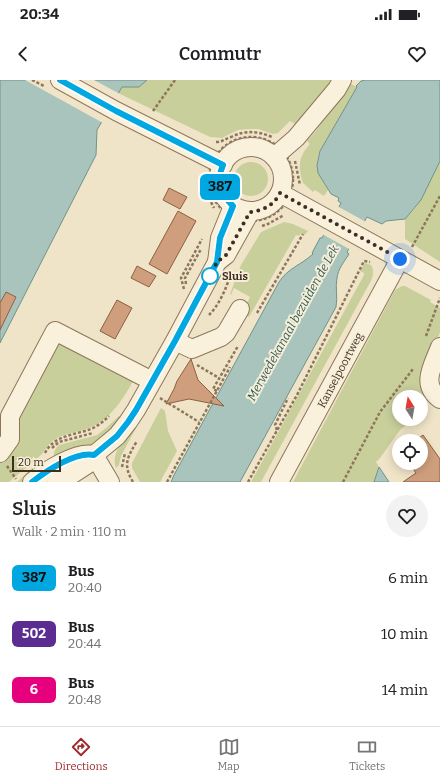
<!DOCTYPE html>
<meta charset="utf-8">
<style>
:root{--surface:#fff;--page:#f2f2f2;--text:#202124;--muted:#757577;--line:#e0e0e0;--accent:#9e2a2b}
body{margin:0;font-family:Bitter,serif;background:var(--page);color:var(--text);height:100vh;display:flex;flex-direction:column;font-size:15px;white-space:nowrap}
*{box-sizing:border-box;margin:0}
p{font-size:13px;color:var(--muted)}
.icon{flex:none;width:22px;height:22px;fill:none;stroke:currentColor;stroke-width:2;stroke-linecap:round;stroke-linejoin:round}
.map{position:relative;height:402px;overflow:hidden}
.sheet{display:flex;flex-direction:column;background:var(--surface);flex:1}
.sheet>*{flex:none}
.badge{padding:0 8px;border-radius:6px;font-size:14px;line-height:26px}
.needle{width:26px;rotate:349deg}
.controls{position:absolute;left:392px;top:310px;display:grid;gap:8px}
.controls a{display:grid;place-items:center;width:36px;height:36px;border-radius:50%;background:var(--surface);box-shadow:0 2px 10px #0003;font-size:20px}
.scale{position:absolute;left:12px;bottom:10px;width:49px;box-sizing:border-box;padding-left:4px;border:2px solid #3d2e20;border-top:0;font-size:11px;line-height:14px;white-space:nowrap;color:#3d2e20;-webkit-text-stroke:3px #f7eed8;paint-order:stroke}
.you{position:absolute;width:20px;height:20px;margin:-10px;border:3px solid #fff;border-radius:50%;background:#1a73e8;box-shadow:0 0 0 6px #1a73e833}
.map>.badge{position:absolute;translate:-50% -50%;box-shadow:0 0 0 2px #fff}
.round{display:grid;place-items:center;flex:none;width:42px;height:42px;border-radius:21px;background:var(--page)}
.summary{display:flex;align-items:center;justify-content:space-between;height:68px;padding:0 12px}
h1{font-size:19px;font-weight:600;line-height:30px}
ul{padding:0;list-style:none}
li{display:flex;align-items:center;gap:12px;height:56px;padding:0 12px}
li div{flex:1}
li b{display:block;font-size:15px}
li em{font-style:normal}
li .badge{min-width:44px;font-weight:700;text-align:center}
.status{display:flex;justify-content:space-between;align-items:center;height:28px;padding:0 20px;background:var(--surface);direction:ltr}
.status svg{height:11px;fill:currentColor}
header{display:flex;justify-content:space-between;align-items:center;height:52px;padding:0 12px;background:var(--surface);font-size:18px;font-weight:600}
.menu{display:flex;justify-content:space-around;align-items:center;height:56px;border-top:1px solid var(--line);background:var(--surface);font-size:11px;color:var(--muted)}
.menu a{display:grid;justify-items:center;gap:2px}
.menu .active{color:var(--accent)}
.map>svg:first-child{display:block}
.green{fill:#c9cf9b}
.water{fill:#a9c4bc;stroke:#6f938a}
.pier{fill:#f0e4c8}
.building{fill:#cf9f7d;stroke:#8d5f41}
.lines{fill:none;stroke-linecap:round;stroke-linejoin:round}
.minor-casing{stroke:#8d765c;stroke-width:20}
.path{stroke:#8d765c;stroke-width:2.5;stroke-dasharray:3 2;stroke-linecap:butt}
.minor{stroke:#faf1dc;stroke-width:18}
.line-casing{stroke:#fff;stroke-width:9}
.line{stroke:#00a7e1;stroke-width:6}
.walk{stroke:#3d2e20;stroke-width:4;stroke-dasharray:0 7.2}
.stop-dot{fill:#fff;stroke:#00a7e1;stroke-width:2}
.labels{text-anchor:middle;stroke-width:4;stroke-linejoin:round;paint-order:stroke}
.stop-label{font-size:11px;font-weight:bold;fill:#3d2e20;stroke:#f7eed8;text-anchor:start}
.street-label{font-size:11px;fill:#3d2e20;stroke:#f7eed8}
.water-label{font-size:12px;font-style:italic;fill:#2f5d5a;stroke:#f7eed8}
</style>
<div class="status"><b>20:34</b><svg viewBox="0 0 49 12"><path d="M0 12V9h3v3zM5 12V6h3v6zM10 12V3h3v9zM15 12V0h3v12zM26 1h20v11H26zM47 4h2v5h-2z"/></svg></div>
<header><svg class="icon" aria-label="back" viewBox="0 0 24 24"><path d="M15 5l-7 7 7 7"/></svg>Commutr<svg class="icon" aria-label="heart" viewBox="0 0 24 24"><path d="M12 20l-8-8c-3-5 5-10 8-4 3-6 11-1 8 4z"/></svg></header>
<div class="map">
<svg width="440" height="402" viewBox="0 0 440 402">
<rect width="100%" height="100%" fill="#f0e4c8"/>
<g class="green">
<polygon points="147,0 331,0 318,21 295,44 290,41 278,53 273,54 258,49 249,49 238,50 222,58 210,57 118,13 122,7 139,7"/>
<path d="M349,3L357,7L320,71C314,87 320,96 328,110L324,116L315,110L313,112L303,103C298,87 298,77 310,64L307,61L316,51L347,4Z"/>
<polygon points="440,81 440,182 405,159 405,139 416,127"/>
<circle cx="251" cy="99" r="17"/>
<polygon points="284,142 293,144 308,151 305,155 301,153 299,156 296,155 249,237 242,234 250,217 234,208 231,215 230,214 241,185 261,152"/>
<path d="M365,183L371,185C376,193 371,201 367,208L261,402H251L364,195V193L360,191Z"/>
<polygon points="402,206 405,206 431,220 430,222 440,228 440,252 423,298 425,318 421,328 421,317 399,317 399,339 414,339 400,350 380,378 376,382 379,387 374,402 293,402 395,210"/>
<path d="M56,255L136,296C125,316 112,339 89,348C79,352 67,353 57,358C49,362 46,370 40,376C30,385 19,393 9,402H0V381L14,339Z"/>
<polygon points="161,328 165,331 168,351 177,371 160,402 140,402 132,388 132,383"/>
<path d="M119,336L121,337L119,340L101,358L85,369L55,382C53,375 53,370 59,365L97,355L106,348Z"/>
<path d="M135,346L136,348L121,376L119,385L116,388C110,372 126,357 135,346Z"/>
<polygon points="40,381 43,382 45,387 24,402 17,402"/>
</g>
<g class="water">
<polygon points="0,0 147,0 139,7 122,7 97,50 96,75 0,263"/>
<path d="M365,0H440V81L421,120L405,139L386,141L382,144L367,137L347,172L349,174C344,182 338,189 337,198C335,208 338,217 336,227L240,402H171L174,395L279,202C288,188 301,185 313,174L312,173L320,158H322L341,123L338,121L339,118L331,114L318,93L317,85L320,71L357,7L356,6L361,1Z"/>
<polygon points="379,387 389,402 374,402"/>
</g>
<g class="pier">
<polygon points="25,0 94,0 120,14 103,43"/>
<polygon points="337,126 366,142 351,170 322,154"/>
</g>
<g class="building">
<polygon points="169,108 187,117 180,129 163,120"/>
<polygon points="178,131 196,141 167,194 149,184"/>
<polygon points="137,186 156,196 149,207 131,198"/>
<polygon points="6,212 16,217 0,250 0,223"/>
<polygon points="117,220 132,228 115,259 100,251"/>
<polygon points="191,279 198,300 224,326 189,319 166,324 174,309 177,301"/>
<polygon points="423,355 440,379 440,402 403,402 416,393 409,383 421,383 421,361 415,361"/>
</g>
<g class="lines">
<g class="minor-casing">
<g id="minor">
<polyline points="60,0 116,31 223,85"/>
<circle cx="251" cy="99" r="32"/>
<polyline points="274,77 296,58 337,9 342,0"/>
<polyline points="280,113 440,201"/>
<polyline points="217,182 226,175 250,132"/>
<polyline points="175,261 192,269 221,257 226,253 240,229"/>
<path d="M440,267C433,286 420,304 440,319"/>
<polyline points="0,373 10,359 10,336 55,251 152,301"/>
<polyline points="94,375 110,402"/>
<path d="M32,402C46,391 76,371 94,375"/>
<polyline points="57,402 71,395 88,384 94,375 117,356 128,342 136,330 175,261 217,182 220,158 233,126"/>
<polyline points="279,402 400,179"/>
</g>
</g>
<g class="path">
<polyline points="32,0 44,6"/>
<polyline points="153,31 175,0"/>
<circle cx="251" cy="99" r="42"/>
<path d="M216,62C222,62 225,59 231,57C245,50 258,51 272,57"/>
<polyline points="295,81 300,105"/>
<path d="M202,94C205,99 204,104 205,110C208,116 211,122 214,128"/>
<polyline points="262,146 268,144 284,135"/>
<polyline points="412,167 440,116"/>
<polyline points="186,204 185,198 201,169"/>
<polyline points="184,209 181,198 202,159"/>
<polyline points="257,233 303,154"/>
<path d="M209,235C219,225 226,209 230,196"/>
<polyline points="426,256 440,218"/>
<polyline points="197,285 219,298"/>
<polyline points="217,311 213,309 238,266"/>
<polyline points="160,318 199,342"/>
<polyline points="277,350 275,345 288,318"/>
<polyline points="52,368 59,362 93,353"/>
<path d="M45,373C54,355 75,355 91,349C98,346 104,341 109,336"/>
<polyline points="7,386 16,399"/>
<polyline points="122,387 125,373"/>
<path d="M133,402C122,384 128,377 137,361"/>
<polyline points="167,402 230,287"/>
<polyline points="248,402 297,315 364,181 370,182"/>
<polyline points="343,402 380,332 413,289"/>
</g>
<use href="#minor" class="minor"/>
</g>
<g class="lines">
<g class="line-casing">
<path id="line" d="M32,402C46,391 76,371 94,375L117,356L128,342L136,330L175,261L217,182L220,158L233,126C221,115 216,100 223,85L116,31L60,0"/>
</g>
<use href="#line" class="line"/>
<path class="walk" d="M210,196L208,200L217,182L226,175L250,132C263,131 274,125 280,113L400,179"/>
</g>
<circle class="stop-dot" cx="210" cy="196" r="8"/>
<g class="labels">
<g class="stop-label">
<text x="222" y="200">Sluis</text>
</g>
<g class="street-label">
<text transform="translate(340 290) rotate(-62)" y="4">Kanselpoortweg</text>
</g>
<g class="water-label">
<text transform="translate(293 243) rotate(-61)" y="4">Merwedekanaal bezuiden de Lek</text>
</g>
</g>
</svg>
<div class="controls">
<a><svg class="needle" viewBox="-14 -14 28 28"><path d="M0-13l5 13h-10z" fill="#e53935"/><path d="M0 13l5-13h-10z" fill="#757577"/></svg></a>
<a><svg class="icon" aria-label="locate" viewBox="0 0 24 24"><circle cx="12" cy="12" r="6"/><path d="M12 2v4M12 18v4M2 12h4M18 12h4"/></svg></a>
</div>
<div class="scale">20 m</div>
<div class="you" style="left:400px;top:179px"></div>
<b class="badge" style="left:220px;top:107px;background:#00a7e1;color:#111">387</b>
</div>
<section class="sheet">
<div class="summary"><div><h1>Sluis</h1><p>Walk · 2 min · 110 m</p></div><a class="round"><svg class="icon" aria-label="heart" viewBox="0 0 24 24"><path d="M12 20l-8-8c-3-5 5-10 8-4 3-6 11-1 8 4z"/></svg></a></div>
<ul>
<li><span class="badge" style="background:#00a7e1;color:#111">387</span><div><b>Bus</b><p>20:40</p></div><em>6 min</em></li>
<li><span class="badge" style="background:#5c2d91;color:#fff">502</span><div><b>Bus</b><p>20:44</p></div><em>10 min</em></li>
<li><span class="badge" style="background:#e6007e;color:#fff">6</span><div><b>Bus</b><p>20:48</p></div><em>14 min</em></li>
</ul>
</section>
<nav class="menu">
<a class="active"><svg class="icon" aria-label="directions" viewBox="0 0 24 24"><path d="M12 3l9 9-9 9-9-9zM9 14v-3h6M13 9l2 2-2 2"/></svg>Directions</a>
<a><svg class="icon" aria-label="map" viewBox="0 0 24 24"><path d="M3 6l6-2 6 2 6-2v14l-6 2-6-2-6 2zM9 4v14M15 6v14"/></svg>Map</a>
<a><svg class="icon" aria-label="tickets" viewBox="0 0 24 24"><path d="M3 7h18v10H3zM15 7v10"/></svg>Tickets</a>
</nav>
